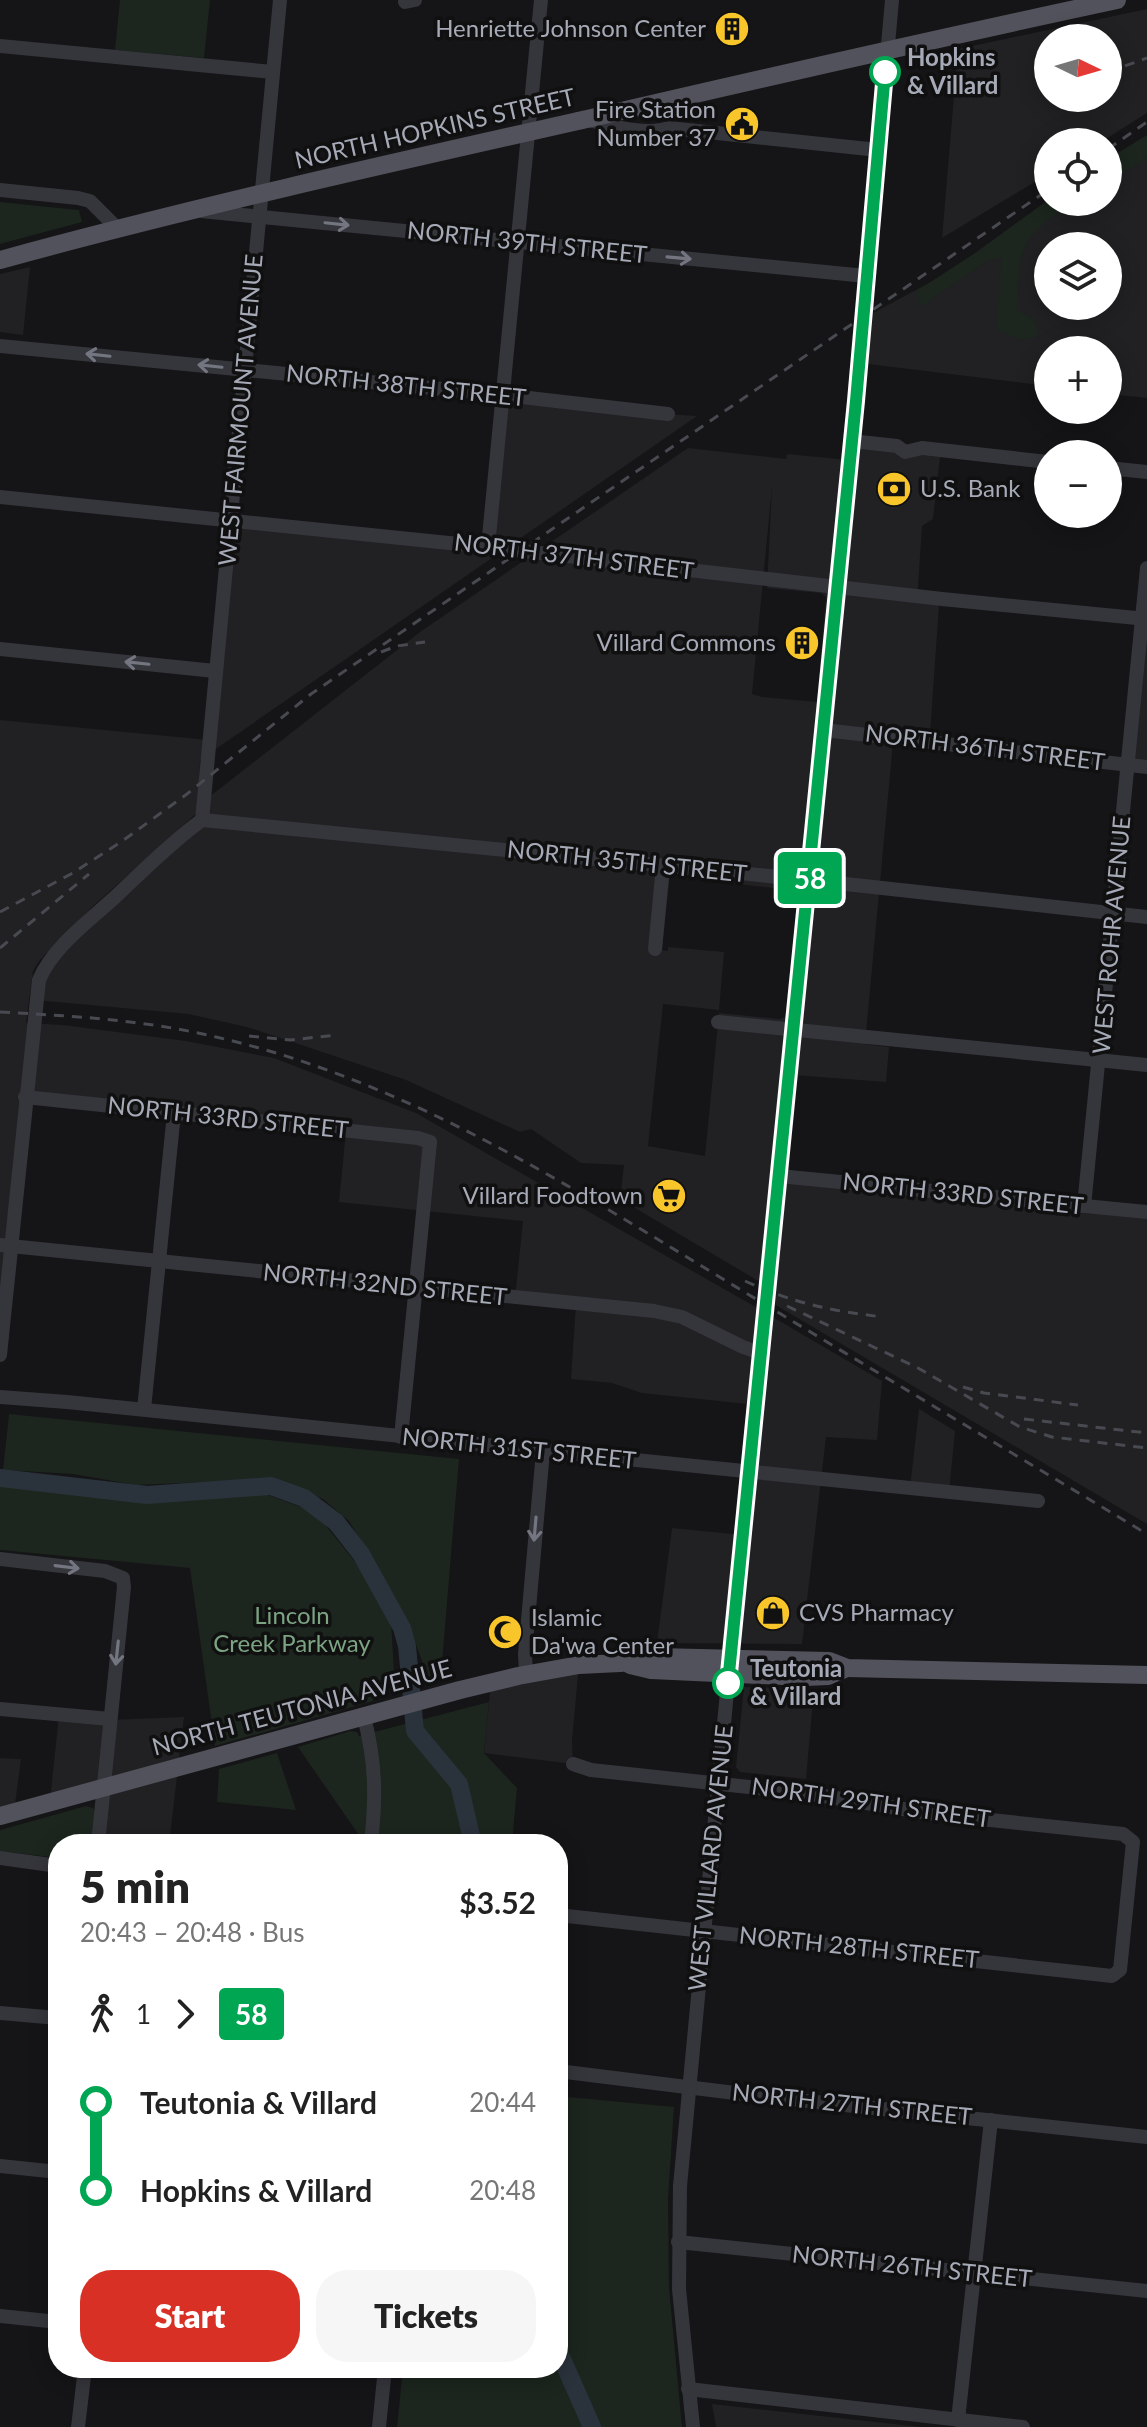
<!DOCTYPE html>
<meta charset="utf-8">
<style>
:root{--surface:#fff;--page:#f6f6f6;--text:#222;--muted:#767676;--accent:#d93025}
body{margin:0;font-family:Lato,sans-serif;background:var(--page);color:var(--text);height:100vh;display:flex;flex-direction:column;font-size:30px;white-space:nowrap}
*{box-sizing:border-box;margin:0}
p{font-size:26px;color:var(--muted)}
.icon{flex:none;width:44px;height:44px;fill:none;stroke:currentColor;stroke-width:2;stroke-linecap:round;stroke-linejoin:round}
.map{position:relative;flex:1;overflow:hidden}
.sheet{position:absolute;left:48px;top:1834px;width:520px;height:544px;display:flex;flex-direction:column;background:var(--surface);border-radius:32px;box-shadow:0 4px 20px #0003}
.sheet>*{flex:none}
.badge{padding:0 16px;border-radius:6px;font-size:28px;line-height:52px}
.needle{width:52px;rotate:95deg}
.controls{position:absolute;left:1034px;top:24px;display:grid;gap:16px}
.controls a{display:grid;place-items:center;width:88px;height:88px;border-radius:50%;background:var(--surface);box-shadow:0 4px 20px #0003;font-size:40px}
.map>.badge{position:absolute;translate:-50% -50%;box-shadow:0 0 0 4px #fff}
.legs{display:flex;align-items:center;gap:12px;height:88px;padding:0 32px;font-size:26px}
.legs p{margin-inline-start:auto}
.summary{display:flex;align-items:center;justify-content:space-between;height:136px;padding:0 32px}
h1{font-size:44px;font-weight:800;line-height:60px}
.action{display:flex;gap:16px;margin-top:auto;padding:16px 32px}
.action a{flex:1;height:92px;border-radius:32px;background:var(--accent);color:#fff;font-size:32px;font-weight:800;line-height:92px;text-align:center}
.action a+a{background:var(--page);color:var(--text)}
ul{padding:0 32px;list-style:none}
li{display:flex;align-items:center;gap:28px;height:88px;font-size:30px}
li i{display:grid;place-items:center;width:12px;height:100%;margin:0 10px;background:currentColor}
li i::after{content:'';width:20px;height:20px;margin:-10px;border:6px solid;border-radius:50%;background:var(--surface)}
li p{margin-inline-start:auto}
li:first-child i{background:linear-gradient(#0000 50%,currentColor 0)}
li:last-child i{background:linear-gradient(currentColor 50%,#0000 0)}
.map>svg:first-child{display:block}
.built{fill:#212023;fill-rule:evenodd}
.green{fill:#1c251e}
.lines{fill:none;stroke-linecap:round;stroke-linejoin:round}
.river{stroke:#2a323b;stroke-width:18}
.minor{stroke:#35363c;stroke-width:14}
.major{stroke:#51525b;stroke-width:18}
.rail{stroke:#484a51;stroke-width:3;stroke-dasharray:10 8;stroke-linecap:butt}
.oneway{stroke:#737680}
.line-1-casing{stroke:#fff;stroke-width:18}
.line-1{stroke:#00a651;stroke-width:12}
.stop-1-dot{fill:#fff;stroke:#00a651;stroke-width:4}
.labels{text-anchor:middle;stroke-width:7;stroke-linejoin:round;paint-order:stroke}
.poi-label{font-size:24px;fill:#a6aab7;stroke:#101011;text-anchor:end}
.stop-label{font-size:24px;font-weight:bold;fill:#a6aab7;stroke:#101011;text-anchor:start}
.street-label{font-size:24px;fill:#a6aab7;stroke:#101011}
.park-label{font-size:24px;fill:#7ca382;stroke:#101011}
</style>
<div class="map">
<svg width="1147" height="2427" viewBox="0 0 1147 2427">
<rect width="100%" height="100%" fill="#151416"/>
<g class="built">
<path d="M1147,9V113L1101,142H1048V174L942,238L958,49ZM1048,38H1108V98H1048Z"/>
<path d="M1147,156V398L1108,394V350H1048V386L868,364L873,313L940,277L1068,202H1108V178ZM1048,246H1108V306H1048Z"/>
<polygon points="30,267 23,335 0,332 0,274"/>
<polygon points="504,395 668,414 697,416 200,760 198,812 91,908 39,961 33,971 26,1023 63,1025 186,1041 274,1058 416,1113 766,1313 882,1381 877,1440 826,1437 802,1644 657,1643 672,1528 742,1535 757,1405 642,1393 612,1383 571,1379 576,1304 515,1298 523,1221 339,1202 346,1131 26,1097 0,1319 0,720 209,740 231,520 488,547"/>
<path d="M688,448L786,459L787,454L859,461L860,449L940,457L933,519L922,526L917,602L939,605L930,734L894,732L865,1044L889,1047L886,1082L780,1074L760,1282L620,1199L624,1165L581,1163L531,1129L520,1132L406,1080L247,1027L188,1014L35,1000L42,973L188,831L204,801L420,632ZM772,487L767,588L821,593L826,597L817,702L762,697L752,694ZM672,855L721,861L719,882L792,890L798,898L785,1017L780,1019L719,1013L705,1156L648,1146L663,1004L719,1010L724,952L668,947V951L662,950Z"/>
<polygon points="1147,619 1147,767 1128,765"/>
<polygon points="779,1176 1147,1212 1147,1524 767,1300"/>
<polygon points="919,1409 955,1431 949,1492 910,1488"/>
<polygon points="579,1665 572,1740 573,1764 484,1753 491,1683"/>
<polygon points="744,1687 814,1689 806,1779 740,1772 736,1767"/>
<polygon points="59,1715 110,1720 184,1717 169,1844 98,1844 103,1788 50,1801"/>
<polygon points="0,1758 21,1759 14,1812 0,1816"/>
<polygon points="712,2404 921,2427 716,2427"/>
</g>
<g class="green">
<polygon points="120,0 210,0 204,58 115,50"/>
<polygon points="1147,135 1147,158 1108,182 1108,159"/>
<path d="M1048,200V202H1075C1058,213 1038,225 1027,243C1020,254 1017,296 1018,311L1034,318L1039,336L1023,340L996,330L1001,258L988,260L921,307L915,292L975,253Z"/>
<polygon points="0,202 79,210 82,222 0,244"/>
<polygon points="9,1414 459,1459 441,1675 428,1679 408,1621 349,1521 323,1499 273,1479 136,1485 73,1474 3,1470"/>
<polygon points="0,1486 153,1501 265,1494 315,1512 364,1573 391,1621 395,1688 374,1694 373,1701 215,1746 190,1568 0,1550"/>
<polygon points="489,1702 484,1753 517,1788 512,1844 365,1844 298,1747 350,1731 357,1732 359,1736"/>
<polygon points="277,1753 296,1810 217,1802 219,1769"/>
<polygon points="86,1806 93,1808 96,1814 92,1844 58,1844 58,1858 0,1851 0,1830"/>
<polygon points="558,2096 674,2107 668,2200 669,2287 682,2427 397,2427 403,2368 558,2368"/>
</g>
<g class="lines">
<g class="river">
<polyline points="0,1478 147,1495 271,1486 304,1498 336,1522 361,1554 402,1628 407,1646 415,1731 459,1784 473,1844"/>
<polyline points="558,2354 562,2359 592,2427"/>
</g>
<g class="minor">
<polyline points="405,2 415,0"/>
<polyline points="0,46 273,72"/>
<path d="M586,119C611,126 644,136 669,128L878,150"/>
<polyline points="0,190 78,198 90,201 117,228"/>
<polyline points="201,211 866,276"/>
<polyline points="0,346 504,395 668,414"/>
<polyline points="851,441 897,446 905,452 922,448 1048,462"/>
<polyline points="1108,468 1147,472"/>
<polyline points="0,497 488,547 942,599 1147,619"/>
<polyline points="488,547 541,0"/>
<polyline points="0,649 215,671"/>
<polyline points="824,730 1147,767"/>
<polyline points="202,820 809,880 1147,917"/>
<polyline points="202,820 280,0"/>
<polyline points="655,949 663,866"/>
<polyline points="718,1022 1147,1065"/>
<polyline points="25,1097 418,1138 430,1142 401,1437"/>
<polyline points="779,1176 1147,1212"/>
<polyline points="1084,1206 1147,568"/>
<polyline points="0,1245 654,1311 682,1317 743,1347 763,1354"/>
<path d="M0,1355L39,980C53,947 88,922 114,898C142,872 170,843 202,820"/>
<polyline points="0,1397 67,1402 1038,1501"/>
<polyline points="144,1409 174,1113"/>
<polyline points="0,1559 105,1571 123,1578 124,1587 98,1844"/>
<polyline points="526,1674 525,1654 543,1451"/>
<polyline points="0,1709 110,1719"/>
<path d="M364,1717C376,1763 376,1798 371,1844"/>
<polyline points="0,1858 58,1866"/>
<polyline points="558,1915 1112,1976 1120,1970 1133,1842 1123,1834 934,1814 805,1793 591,1770 573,1764"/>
<polyline points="0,2013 58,2018"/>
<polyline points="558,2071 759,2096 1147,2137"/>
<polyline points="0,2166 58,2172"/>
<polyline points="678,2242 1147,2291"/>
<polyline points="0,2316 58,2322"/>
<polyline points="688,2389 1023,2427"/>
<polyline points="958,2420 991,2120"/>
<polyline points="78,2427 85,2368"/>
<polyline points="379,2427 385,2368"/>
<polyline points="693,2427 679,2289 680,2186 739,1566 752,1459 856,401 892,0"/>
</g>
<g class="major">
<path d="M0,260C194,207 391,163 587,119C763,78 940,38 1117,0"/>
<polyline points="630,1665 651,1670 805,1677 828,1676 847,1668"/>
<polyline points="0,1816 460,1690 518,1676 579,1665 620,1663 657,1657 829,1661 847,1668 1147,1675"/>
</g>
<g class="rail">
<polyline points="1108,72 1147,58"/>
<polyline points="1108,149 1147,122"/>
<polyline points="381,652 397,646 425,642"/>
<polyline points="0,912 71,874 121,842 187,794 311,694 1048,190"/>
<polyline points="0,948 89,874"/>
<path d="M0,1012C73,1016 145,1020 216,1037C416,1083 583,1195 756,1299C886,1378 1017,1456 1147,1534"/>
<polyline points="249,1036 290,1040 337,1035"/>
<path d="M745,1281C793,1303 831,1311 883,1317"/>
<polyline points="787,1306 918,1368 1020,1427 1052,1437 1147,1448"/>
<polyline points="963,1387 984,1393 1078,1405"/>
<polyline points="1024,1419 1147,1433"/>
</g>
</g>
<defs><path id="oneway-shaft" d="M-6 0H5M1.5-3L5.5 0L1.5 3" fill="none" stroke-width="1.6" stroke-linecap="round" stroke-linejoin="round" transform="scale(2)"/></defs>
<g class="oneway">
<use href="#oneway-shaft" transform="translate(337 224) rotate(6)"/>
<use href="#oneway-shaft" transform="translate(679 258) rotate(5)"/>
<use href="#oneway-shaft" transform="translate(98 355) rotate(-174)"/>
<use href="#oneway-shaft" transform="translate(210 366) rotate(-174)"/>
<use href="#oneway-shaft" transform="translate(137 663) rotate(-174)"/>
<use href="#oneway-shaft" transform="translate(535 1529) rotate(95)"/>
<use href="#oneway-shaft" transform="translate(67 1567) rotate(7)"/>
<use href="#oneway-shaft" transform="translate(117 1653) rotate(96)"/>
</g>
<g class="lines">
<g class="line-1-casing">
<polyline id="line-1" points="728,1683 856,401 885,72"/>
</g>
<use href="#line-1" class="line-1"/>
</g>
<defs>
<g id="building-disc" transform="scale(1.8)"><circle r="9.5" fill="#f8c52b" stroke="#101011"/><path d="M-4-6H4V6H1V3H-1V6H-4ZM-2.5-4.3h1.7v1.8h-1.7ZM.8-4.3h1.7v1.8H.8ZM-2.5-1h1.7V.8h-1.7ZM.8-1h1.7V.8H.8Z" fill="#111"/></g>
<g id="civic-disc" transform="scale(1.8)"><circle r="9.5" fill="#f8c52b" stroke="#101011"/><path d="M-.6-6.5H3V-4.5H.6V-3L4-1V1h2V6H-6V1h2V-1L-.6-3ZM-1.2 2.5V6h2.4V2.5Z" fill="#111"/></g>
<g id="bank-disc" transform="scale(1.8)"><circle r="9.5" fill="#f8c52b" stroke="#101011"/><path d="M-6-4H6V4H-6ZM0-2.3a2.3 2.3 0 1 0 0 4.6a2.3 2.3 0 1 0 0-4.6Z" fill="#111"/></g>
<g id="supermarket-disc" transform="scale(1.8)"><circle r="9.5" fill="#f8c52b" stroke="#101011"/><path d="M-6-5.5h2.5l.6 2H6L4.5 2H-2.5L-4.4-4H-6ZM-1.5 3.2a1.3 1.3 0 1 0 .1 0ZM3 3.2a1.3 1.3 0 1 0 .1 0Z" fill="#111"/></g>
<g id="shop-disc" transform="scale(1.8)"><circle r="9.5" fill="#f8c52b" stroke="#101011"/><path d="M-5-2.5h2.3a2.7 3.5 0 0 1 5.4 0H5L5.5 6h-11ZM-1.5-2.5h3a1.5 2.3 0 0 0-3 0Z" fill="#111"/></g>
<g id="mosque-disc" transform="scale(1.8)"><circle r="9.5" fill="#f8c52b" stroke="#101011"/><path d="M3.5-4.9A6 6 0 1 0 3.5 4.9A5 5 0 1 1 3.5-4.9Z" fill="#111"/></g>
</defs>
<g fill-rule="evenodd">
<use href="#building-disc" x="732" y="29"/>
<use href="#civic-disc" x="742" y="124"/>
<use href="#bank-disc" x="894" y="489"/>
<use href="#building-disc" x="802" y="643"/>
<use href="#supermarket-disc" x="669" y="1196"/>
<use href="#shop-disc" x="773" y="1613"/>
<use href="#mosque-disc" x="505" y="1632"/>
</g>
<g class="stop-1-dot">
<circle cx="885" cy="72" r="14"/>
<circle cx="728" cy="1683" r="14"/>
</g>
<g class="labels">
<g class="poi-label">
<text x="706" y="37">Henriette Johnson Center</text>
<text x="716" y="118">Fire Station<tspan x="716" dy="28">Number 37</tspan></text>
<text x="920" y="497" text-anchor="start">U.S. Bank</text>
<text x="776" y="651">Villard Commons</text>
<text x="643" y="1204">Villard Foodtown</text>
<text x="799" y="1621" text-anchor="start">CVS Pharmacy</text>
<text x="531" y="1626" text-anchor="start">Islamic<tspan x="531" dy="28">Da'wa Center</tspan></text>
</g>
<g class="stop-label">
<text x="907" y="66">Hopkins<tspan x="907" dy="28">&amp; Villard</tspan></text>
<text x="750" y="1677">Teutonia<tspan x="750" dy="28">&amp; Villard</tspan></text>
</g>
<g class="street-label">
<text transform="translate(435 129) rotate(-13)" y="8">NORTH HOPKINS STREET</text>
<text transform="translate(527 243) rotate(6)" y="8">NORTH 39TH STREET</text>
<text transform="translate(406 386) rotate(6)" y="8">NORTH 38TH STREET</text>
<text transform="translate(241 410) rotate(-85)" y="8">WEST FAIRMOUNT AVENUE</text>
<text transform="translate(574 557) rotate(7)" y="8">NORTH 37TH STREET</text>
<text transform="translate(985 748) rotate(7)" y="8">NORTH 36TH STREET</text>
<text transform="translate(627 862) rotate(6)" y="8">NORTH 35TH STREET</text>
<text transform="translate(1112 935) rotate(-85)" y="8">WEST ROHR AVENUE</text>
<text transform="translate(228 1118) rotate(6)" y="8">NORTH 33RD STREET</text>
<text transform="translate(963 1194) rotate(6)" y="8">NORTH 33RD STREET</text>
<text transform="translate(385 1285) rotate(6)" y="8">NORTH 32ND STREET</text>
<text transform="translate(519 1449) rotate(6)" y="8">NORTH 31ST STREET</text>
<text transform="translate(302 1708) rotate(-15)" y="8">NORTH TEUTONIA AVENUE</text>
<text transform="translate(871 1803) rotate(8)" y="8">NORTH 29TH STREET</text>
<text transform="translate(711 1858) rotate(-84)" y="8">WEST VILLARD AVENUE</text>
<text transform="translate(859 1948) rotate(6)" y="8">NORTH 28TH STREET</text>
<text transform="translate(852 2105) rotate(6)" y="8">NORTH 27TH STREET</text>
<text transform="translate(912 2267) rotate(6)" y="8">NORTH 26TH STREET</text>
</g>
<g class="park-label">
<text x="292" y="1624">Lincoln<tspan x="292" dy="28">Creek Parkway</tspan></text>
</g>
</g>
</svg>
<div class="controls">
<a><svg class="needle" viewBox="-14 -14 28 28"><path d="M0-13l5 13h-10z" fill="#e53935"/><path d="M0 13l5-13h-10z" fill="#767676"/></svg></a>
<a><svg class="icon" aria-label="locate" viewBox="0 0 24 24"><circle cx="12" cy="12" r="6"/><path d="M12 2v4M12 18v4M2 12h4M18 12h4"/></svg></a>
<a><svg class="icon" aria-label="layers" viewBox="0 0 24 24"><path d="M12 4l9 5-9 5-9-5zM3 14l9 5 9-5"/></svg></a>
<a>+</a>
<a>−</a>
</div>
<b class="badge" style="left:810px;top:878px;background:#00a651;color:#fff">58</b>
<section class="sheet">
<div class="summary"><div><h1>5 min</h1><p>20:43 – 20:48 · Bus</p></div><b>$3.52</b></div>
<div class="legs"><svg class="icon" aria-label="walk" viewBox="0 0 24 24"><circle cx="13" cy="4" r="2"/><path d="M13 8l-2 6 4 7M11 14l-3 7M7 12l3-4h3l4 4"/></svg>1<svg class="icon" aria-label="forward" viewBox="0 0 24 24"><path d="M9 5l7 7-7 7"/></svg><b class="badge" style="background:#00a651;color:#fff">58</b></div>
<ul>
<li><i style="color:#00a651"></i><b>Teutonia &amp; Villard</b><p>20:44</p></li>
<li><i style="color:#00a651"></i><b>Hopkins &amp; Villard</b><p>20:48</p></li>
</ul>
<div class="action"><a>Start</a><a>Tickets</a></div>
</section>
</div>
